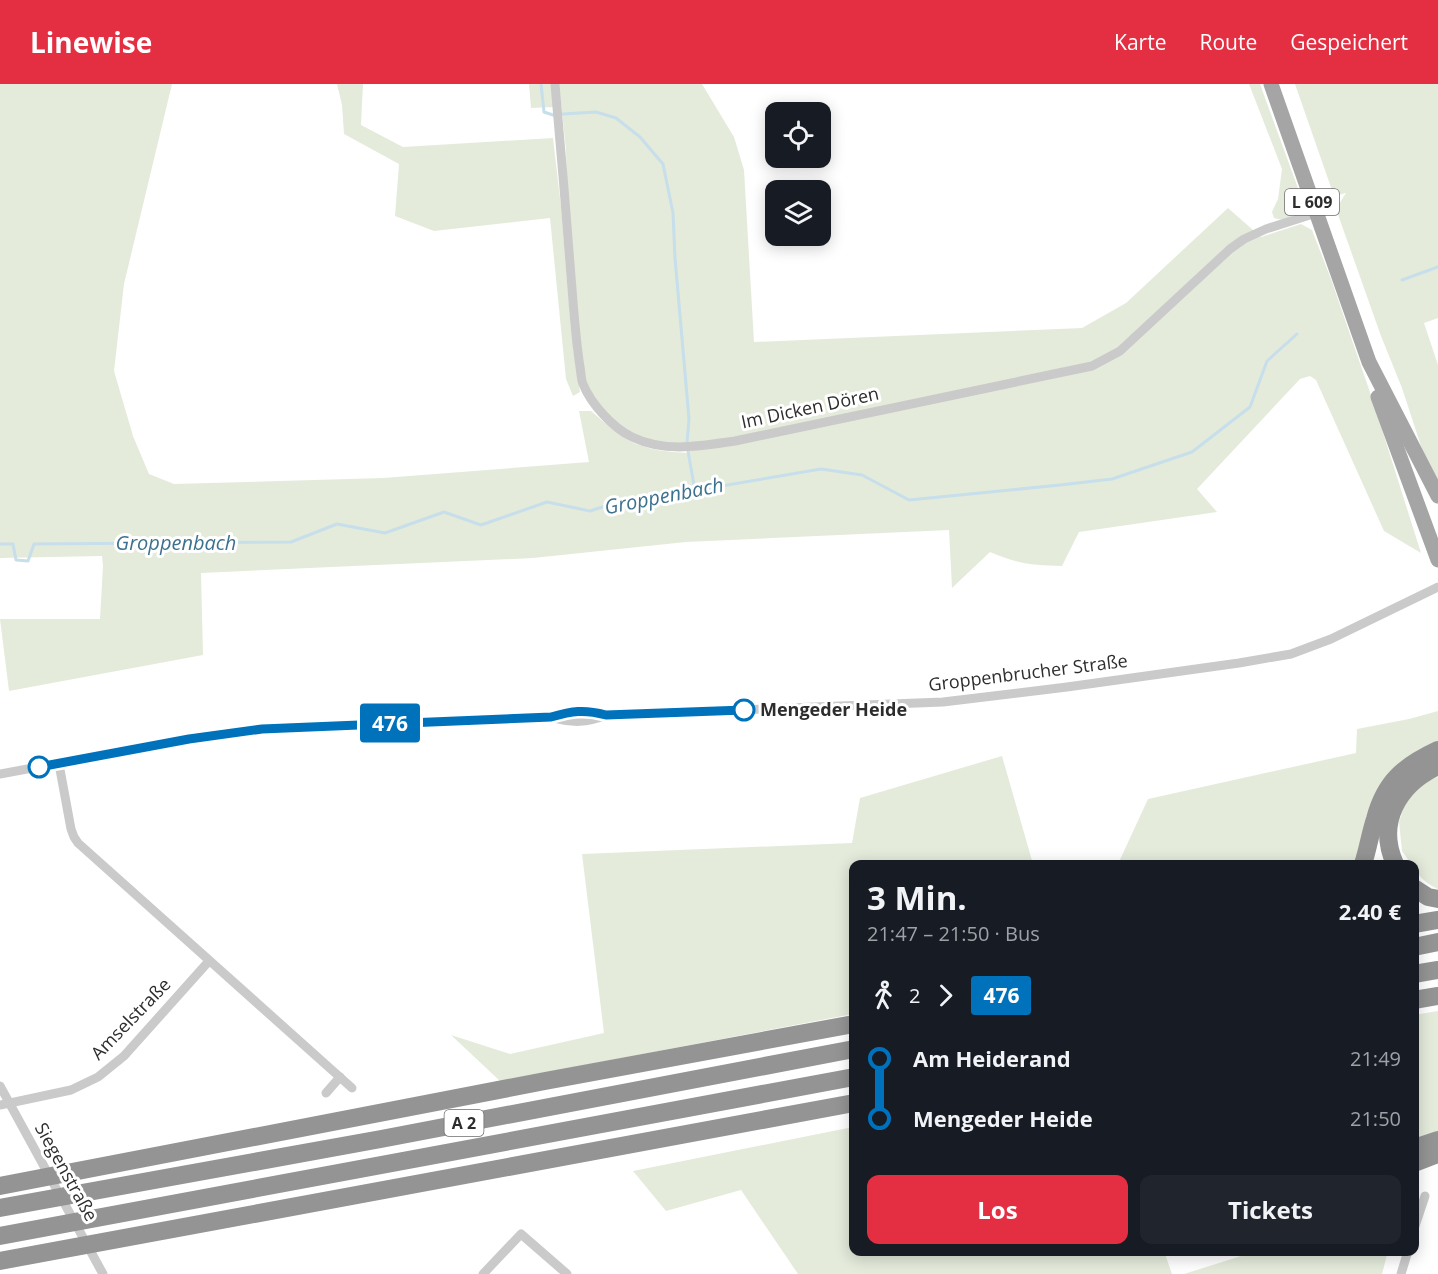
<!DOCTYPE html>
<html lang="de">
<meta charset="utf-8">
<style>
:root{--surface:#171b24;--page:#20242c;--text:#f1f3f6;--muted:#9ea1a6;--accent:#e42f42}
body{margin:0;font-family:"Open Sans",sans-serif;background:var(--page);color:var(--text);height:100vh;display:flex;flex-direction:column;font-size:22px;white-space:nowrap}
*{box-sizing:border-box;margin:0}
p{font-size:20px;color:var(--muted)}
.icon{flex:none;width:33px;height:33px;fill:none;stroke:currentColor;stroke-width:2;stroke-linecap:round;stroke-linejoin:round}
.map{position:relative;flex:1;overflow:hidden}
.side{position:absolute;left:849px;top:776px;width:570px;height:396px;display:flex;flex-direction:column;background:var(--surface);border-radius:12px;box-shadow:0 3px 15px #0003}
.side>*{flex:none}
.badge{padding:0 12px;border-radius:4px;font-size:21px;line-height:39px}
.fabs{position:absolute;left:765px;top:18px;display:grid;gap:12px}
.fabs a{display:grid;place-items:center;width:66px;height:66px;border-radius:12px;background:var(--surface);box-shadow:0 3px 15px #0003;font-size:30px}
.map>.badge{position:absolute;translate:-50% -50%;box-shadow:0 0 0 3px #fff}
.legs{display:flex;align-items:center;gap:9px;height:66px;padding:0 18px;font-size:20px}
.legs p{margin-inline-start:auto}
.headline{display:flex;align-items:center;justify-content:space-between;height:102px;padding:0 18px}
h1{font-size:33px;font-weight:700;line-height:45px}
.primary-button{display:flex;gap:12px;margin-top:auto;padding:12px 18px}
.primary-button a{flex:1;height:69px;border-radius:12px;background:var(--accent);color:#fff;font-size:24px;font-weight:700;line-height:69px;text-align:center}
.primary-button a+a{background:var(--page);color:var(--text)}
ul{padding:0 18px;list-style:none}
li{display:flex;align-items:center;gap:21px;height:60px;font-size:22px}
li i{display:grid;place-items:center;width:9px;height:100%;margin:0 8px;background:currentColor}
li i::after{content:'';width:15px;height:15px;margin:-8px;border:4px solid;border-radius:50%;background:var(--surface)}
li p{margin-inline-start:auto}
li:first-child i{background:linear-gradient(#0000 50%,currentColor 0)}
li:last-child i{background:linear-gradient(currentColor 50%,#0000 0)}
header{display:flex;align-items:center;gap:36px;box-sizing:border-box;height:84px;padding:0 30px;background:var(--accent);color:#fff}
header strong{font-size:28px}
nav{display:flex;gap:33px;margin-inline-start:auto;font-size:21px}
.map>svg:first-child{display:block}
.green{fill:#e4ebdb}
.lines{fill:none;stroke-linecap:round;stroke-linejoin:round}
.stream{stroke:#c7deeb;stroke-width:3}
.street{stroke:#cacaca;stroke-width:9}
.primary{stroke:#a5a5a5;stroke-width:15}
.highway{stroke:#949494;stroke-width:18}
.line-1-casing{stroke:#fff;stroke-width:14}
.line-1{stroke:#0072bc;stroke-width:9}
.stop-1-dot{fill:#fff;stroke:#0072bc;stroke-width:3}
.labels{text-anchor:middle;stroke-width:6;stroke-linejoin:round;paint-order:stroke}
.shield{fill:#fff;stroke:#6c6c6c;stroke-width:1.5}
.shield-label{font-size:16px;font-weight:bold;fill:#2d2d2d}
.street-label{font-size:18px;fill:#2d2d2d;stroke:#fff}
.stop-label{font-size:18px;font-weight:bold;fill:#2d2d2d;stroke:#fff;text-anchor:start}
.water-label{font-size:20px;font-style:italic;fill:#3c718f;stroke:#fff}
</style>
<header>
<strong>Linewise</strong>
<nav><a>Karte</a><a>Route</a><a>Gespeichert</a></nav>
</header>
<div class="map">
<svg width="1438" height="1190" viewBox="0 0 1438 1190">
<rect width="100%" height="100%" fill="#fff"/>
<g class="green">
<path d="M0,0H172L124,200L114,287L133,352L149,390L174,400L383,394L589,378L579,327H591C603,337 615,348 628,356C646,366 668,368 688,369V364L660,361L626,348L597,322L573,264L580,308L573,312L566,295L550,134L434,147L395,132L399,80L344,50L342,21L337,0H363L361,41L403,63L553,54L561,123L571,246L566,66L559,0H702L734,53L744,86L754,258L1082,244L1126,219L1228,124L1261,153L1301,140L1312,146L1331,195L1373,317L1421,469L1384,447L1316,296L1310,292L1300,295L1197,405L1217,428L1079,448L1062,482C1032,481 1018,480 990,468L952,504L949,446L686,458L533,474L201,489L203,571L9,607L0,535H100L103,482L102,472L0,474Z"/>
<polygon points="529,0 552,0 554,23 531,24"/>
<path d="M1249,0H1260L1303,118C1296,129 1288,139 1274,134L1272,128L1278,115L1282,85Z"/>
<polygon points="1295,0 1438,0 1438,234 1424,239 1438,281 1438,396 1422,365 1402,304 1381,252 1336,125 1346,109 1334,112"/>
<polygon points="1438,627 1438,659 1355,780 1118,780 1148,715 1356,669 1357,645 1409,635"/>
<polygon points="1002,672 1033,780 854,780 853,930 500,997 451,951 510,970 604,949 582,770 852,759 860,714"/>
<path d="M1438,693V805C1429,801 1415,791 1414,780H1411L1402,767L1399,738L1407,714L1429,696Z"/>
<polygon points="1438,927 1438,1056 1414,1064 1414,931"/>
<polygon points="853,1043 854,1167 1164,1167 1172,1190 798,1190 741,1106 666,1127 633,1087"/>
<polygon points="1254,1167 1388,1167 1382,1190 1184,1190 1254,1168"/>
</g>
<g class="lines">
<g class="stream">
<polyline points="541,0 544,28 553,31"/>
<polyline points="563,30 596,28 616,34 640,53 663,80 673,129 675,174 689,335 687,359"/>
<polyline points="1402,196 1438,183"/>
<polyline points="688,367 695,407"/>
<polyline points="0,460 13,460 16,476 28,477 34,460 291,458 337,440 385,449 444,428 481,441 547,418 590,427 624,416 663,412 821,385 862,391 909,416 1060,401 1112,395 1192,368 1250,323 1267,277 1297,250"/>
</g>
<g class="street">
<path d="M555,0C561,68 567,137 572,205C574,231 576,257 580,283C581,288 581,295 583,300C591,320 613,344 632,353C665,369 701,362 735,357L1092,282L1120,267L1230,165L1244,155L1266,145L1316,129"/>
<path d="M553,634C573,639 586,639 606,631"/>
<polyline points="59,680 71,745 74,753 78,759 352,1004"/>
<path d="M0,690L189,655L262,645L551,633C572,627 584,625 606,631L943,618L1067,603L1239,579L1291,570L1331,555L1438,503"/>
<polyline points="0,1002 103,1190"/>
<polyline points="326,1009 340,993"/>
<polyline points="0,1021 71,1006 98,993 124,972 209,877"/>
<polyline points="1414,1145 1425,1112"/>
<polyline points="483,1190 521,1150 567,1190"/>
<polyline points="1401,1190 1408,1167"/>
</g>
<g class="primary">
<polyline points="1271,0 1369,278 1438,412"/>
<polyline points="1378,313 1438,476"/>
</g>
<g class="highway">
<path d="M1363,780C1368,765 1370,750 1375,735C1385,697 1404,682 1438,666"/>
<path d="M1395,780C1376,738 1399,700 1438,682"/>
<polyline points="1414,804 1428,813 1438,815"/>
<polyline points="1414,840 1438,836"/>
<polyline points="1414,863 1438,858"/>
<polyline points="1414,890 1438,886"/>
<polyline points="1414,916 1438,912"/>
<polyline points="1414,1064 1438,1056"/>
<polyline points="1414,1079 1438,1070"/>
<polyline points="0,1102 545,997 854,940"/>
<polyline points="0,1124 381,1055 854,965"/>
<polyline points="0,1152 854,993"/>
<polyline points="0,1177 854,1019"/>
</g>
</g>
<g class="lines">
<g class="line-1-casing">
<path id="line-1" d="M39,683L189,655L262,645L551,633C572,627 584,625 606,631L744,626"/>
</g>
<use href="#line-1" class="line-1"/>
</g>
<g class="stop-1-dot">
<circle cx="744" cy="626" r="10"/>
<circle cx="39" cy="683" r="10"/>
</g>
<g class="labels">
<g class="shield">
<rect x="1285" y="105" width="54" height="26" rx="4.5"/>
<rect x="444.5" y="1026" width="39" height="26" rx="4.5"/>
</g>
<g class="shield-label">
<text x="1312" y="124">L 609</text>
<text x="464" y="1045">A 2</text>
</g>
<g class="street-label">
<text transform="translate(810 324) rotate(-12)" y="6">Im Dicken Dören</text>
<text transform="translate(1028 589) rotate(-7)" y="6">Groppenbrucher Straße</text>
<text transform="translate(131 935) rotate(-46)" y="6">Amselstraße</text>
<text transform="translate(66 1088) rotate(61)" y="6">Siegenstraße</text>
</g>
<g class="stop-label">
<text x="760" y="632">Mengeder Heide</text>
</g>
<g class="water-label">
<text transform="translate(664 412) rotate(-11)" y="7">Groppenbach</text>
<text x="176" y="466">Groppenbach</text>
</g>
</g>
</svg>
<div class="fabs">
<a><svg class="icon" aria-label="locate" viewBox="0 0 24 24"><circle cx="12" cy="12" r="6"/><path d="M12 2v4M12 18v4M2 12h4M18 12h4"/></svg></a>
<a><svg class="icon" aria-label="layers" viewBox="0 0 24 24"><path d="M12 4l9 5-9 5-9-5zM3 14l9 5 9-5"/></svg></a>
</div>
<b class="badge" style="left:390px;top:639px;background:#0072bc;color:#fff">476</b>
<section class="side">
<div class="headline"><div><h1>3 Min.</h1><p>21:47 – 21:50 · Bus</p></div><b>2.40 €</b></div>
<div class="legs"><svg class="icon" aria-label="walk" viewBox="0 0 24 24"><circle cx="13" cy="4" r="2"/><path d="M13 8l-2 6 4 7M11 14l-3 7M7 12l3-4h3l4 4"/></svg>2<svg class="icon" aria-label="forward" viewBox="0 0 24 24"><path d="M9 5l7 7-7 7"/></svg><b class="badge" style="background:#0072bc;color:#fff">476</b></div>
<ul>
<li><i style="color:#0072bc"></i><b>Am Heiderand</b><p>21:49</p></li>
<li><i style="color:#0072bc"></i><b>Mengeder Heide</b><p>21:50</p></li>
</ul>
<div class="primary-button"><a>Los</a><a>Tickets</a></div>
</section>
</div>
